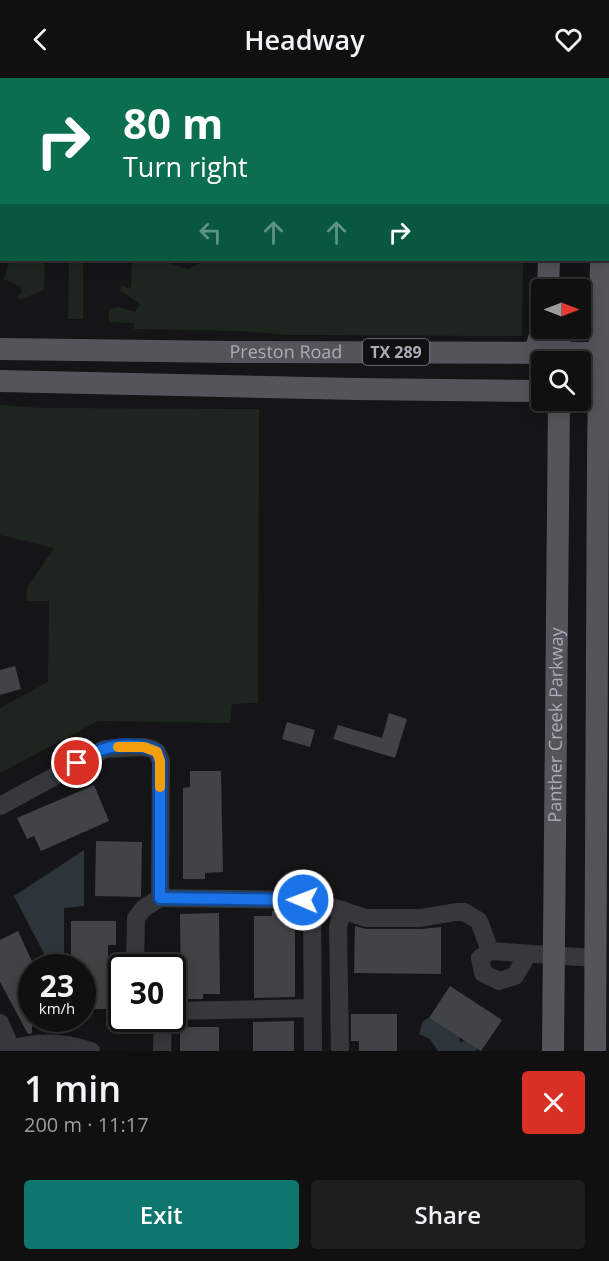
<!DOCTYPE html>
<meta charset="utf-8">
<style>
:root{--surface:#101011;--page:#1e1e1f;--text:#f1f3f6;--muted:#9c9d9f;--line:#303031;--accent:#0f766e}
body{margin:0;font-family:"Open Sans",sans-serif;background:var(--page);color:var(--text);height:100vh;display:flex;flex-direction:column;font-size:22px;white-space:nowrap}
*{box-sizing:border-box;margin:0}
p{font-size:20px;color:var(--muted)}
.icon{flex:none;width:33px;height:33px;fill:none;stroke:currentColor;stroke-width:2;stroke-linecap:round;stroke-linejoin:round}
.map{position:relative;height:973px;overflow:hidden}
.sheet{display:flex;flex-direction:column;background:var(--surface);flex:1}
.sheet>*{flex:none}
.hud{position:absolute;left:0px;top:0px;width:609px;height:183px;box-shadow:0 3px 15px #0003,0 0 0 2px var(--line);background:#0b6e4f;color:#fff;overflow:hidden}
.needle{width:39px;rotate:90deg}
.tools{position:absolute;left:531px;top:201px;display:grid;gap:12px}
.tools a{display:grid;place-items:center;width:60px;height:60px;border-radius:6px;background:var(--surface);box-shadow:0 3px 15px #0003,0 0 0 2px var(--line);font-size:30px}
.speed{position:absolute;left:18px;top:876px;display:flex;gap:12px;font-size:30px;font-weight:700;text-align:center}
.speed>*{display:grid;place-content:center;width:78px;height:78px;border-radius:50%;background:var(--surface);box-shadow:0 3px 15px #0003,0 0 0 2px var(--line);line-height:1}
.speed small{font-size:15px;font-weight:400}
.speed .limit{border:3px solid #111;border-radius:9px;background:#fff;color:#111}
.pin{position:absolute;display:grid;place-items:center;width:51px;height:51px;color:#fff;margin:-26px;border:3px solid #fff;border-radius:50%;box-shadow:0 2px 6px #0007}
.me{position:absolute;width:66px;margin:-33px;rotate:271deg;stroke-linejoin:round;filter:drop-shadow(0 0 4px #0008)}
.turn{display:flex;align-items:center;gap:21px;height:126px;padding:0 24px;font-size:27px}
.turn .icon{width:78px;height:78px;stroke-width:2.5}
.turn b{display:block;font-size:42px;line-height:51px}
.lanes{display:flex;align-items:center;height:57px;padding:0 24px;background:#0003;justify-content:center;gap:30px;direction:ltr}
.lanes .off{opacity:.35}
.round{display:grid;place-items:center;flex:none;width:63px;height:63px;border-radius:6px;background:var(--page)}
.summary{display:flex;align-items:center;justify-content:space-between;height:102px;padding:0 24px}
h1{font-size:36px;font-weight:600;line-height:45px}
.primary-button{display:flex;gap:12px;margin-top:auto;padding:12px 24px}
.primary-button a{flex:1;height:69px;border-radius:6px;background:var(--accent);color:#fff;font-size:24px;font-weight:600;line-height:69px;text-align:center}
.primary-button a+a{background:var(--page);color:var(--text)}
header{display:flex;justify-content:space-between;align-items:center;height:78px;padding:0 24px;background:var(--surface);font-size:27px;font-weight:600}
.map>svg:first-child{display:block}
.green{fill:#1e251e}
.water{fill:#2c353a}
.building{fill:#424347}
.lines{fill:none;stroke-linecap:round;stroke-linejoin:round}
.minor{stroke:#37383c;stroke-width:18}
.major{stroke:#53555b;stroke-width:22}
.route-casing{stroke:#114b97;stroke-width:15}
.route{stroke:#1a73e8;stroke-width:10}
.slow{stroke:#f59e0b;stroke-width:10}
.labels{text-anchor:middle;stroke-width:6;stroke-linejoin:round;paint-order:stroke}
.shield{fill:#101012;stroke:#7a7e86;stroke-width:1.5}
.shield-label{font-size:16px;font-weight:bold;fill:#a8adb7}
.street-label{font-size:18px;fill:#a8adb7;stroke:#101012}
</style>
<header><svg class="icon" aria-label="back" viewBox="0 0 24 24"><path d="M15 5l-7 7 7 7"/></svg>Headway<svg class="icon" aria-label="heart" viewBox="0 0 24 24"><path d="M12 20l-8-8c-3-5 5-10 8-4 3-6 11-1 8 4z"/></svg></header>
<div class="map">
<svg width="609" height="973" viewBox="0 0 609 973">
<rect width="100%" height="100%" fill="#151517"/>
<g class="green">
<path d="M248 0H530L248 1Z"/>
<path d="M10 182H45L44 211 21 222 17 219 22 215 20 208 4 201Z"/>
<path d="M69 182H83V241H68Z"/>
<path d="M132 182H159L188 191 204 183 187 186 163 182H523L522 258 288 257 243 253 134 251V245L109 244V231L118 229 135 234 140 226 120 212 122 207 127 210 131 209Z"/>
<path d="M0 327 41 330 259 331 258 625 232 626 230 645 98 643 0 695V630L48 604 49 523H26L27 510 54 470 0 457Z"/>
</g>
<g class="water">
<path d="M84 772V828L64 830V883L51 889 14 818Z"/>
<path d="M429 940 439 946 457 953 460 964 471 962 481 969 475 973H438L430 961 419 956 423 943Z"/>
</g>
<g class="building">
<path d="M15 588 21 611 0 617V592Z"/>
<path d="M389 635 407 641 395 680 333 661 338 647 382 660Z"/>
<path d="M287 644 315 652 310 669 282 661Z"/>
<path d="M190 693H221L223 794 205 795V801H183V710L190 709Z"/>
<path d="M94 707 109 743 41 773 34 758 27 761 17 740Z"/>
<path d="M96 763 142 764 141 819 95 818Z"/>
<path d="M272 833H295V919L254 920V838H272Z"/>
<path d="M219 835 220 916H203V921H181L180 836Z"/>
<path d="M71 843H116V867H108V904H115V931H82V890H71Z"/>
<path d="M355 848 366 851H421L441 849V896L354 895Z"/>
<path d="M18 853 35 890H32V955L28 956 0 904V862Z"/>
<path d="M450 908 502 942 481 973 429 940Z"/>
<path d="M351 936H397V973H359V963H351Z"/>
<path d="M294 943V973H253V944Z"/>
<rect x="180" y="949" width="39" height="24"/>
</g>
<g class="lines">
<g class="minor">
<path d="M0 728 105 671 144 669 152 671 157 674 161 683 160 820 144 830 136 840 135 890"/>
<path d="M160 820 303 822 323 826 366 840H421L456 834H464L479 843 490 873 595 880"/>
<path d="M312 823 313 973"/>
<path d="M490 873 480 880 483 895 499 903 515 898 528 876"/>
<path d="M172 933 312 930"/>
<path d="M0 945 11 970"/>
<path d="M2 973C35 964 58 962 91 973"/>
<path d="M162 973 163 940"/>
<path d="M340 973 338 849 342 832"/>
</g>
<g class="major">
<path d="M562 0V2"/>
<path d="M605 0V2"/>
<path d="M548 212 549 182"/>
<path id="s1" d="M0 271 234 274 609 275"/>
<path d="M535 274 542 250"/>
<path d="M559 284 560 250"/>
<path d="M0 303 356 311 542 313"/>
<path id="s2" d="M553 973 559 322"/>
<path d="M595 973 598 378 601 182"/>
</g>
</g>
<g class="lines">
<defs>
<path id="route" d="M77 685C86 680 94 674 104 671 117 667 145 665 157 674L160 683V820L303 822"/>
</defs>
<use href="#route" class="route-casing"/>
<use href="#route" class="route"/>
<path class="slow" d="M118 669H144L157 674 160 683V709"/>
</g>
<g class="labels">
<rect class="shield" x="363" y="261" width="66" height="26" rx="4.5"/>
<g class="shield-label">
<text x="396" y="280">TX 289</text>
</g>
<g class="street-label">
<text dy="6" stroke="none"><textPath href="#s1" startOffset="286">Preston Road</textPath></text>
<text dy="6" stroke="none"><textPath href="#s2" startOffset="326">Panther Creek Parkway</textPath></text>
</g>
</g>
</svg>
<div class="tools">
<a><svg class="needle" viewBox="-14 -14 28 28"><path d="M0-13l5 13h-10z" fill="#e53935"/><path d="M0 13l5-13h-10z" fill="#9c9d9f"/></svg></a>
<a><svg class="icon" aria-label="search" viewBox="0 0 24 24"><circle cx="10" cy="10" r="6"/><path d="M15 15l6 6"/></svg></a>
</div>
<div class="speed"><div>23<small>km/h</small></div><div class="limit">30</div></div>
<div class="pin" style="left:77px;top:685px;background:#d93025"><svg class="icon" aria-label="arrive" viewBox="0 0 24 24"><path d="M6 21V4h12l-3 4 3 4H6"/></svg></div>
<svg class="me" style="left:303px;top:822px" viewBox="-20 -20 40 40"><circle r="17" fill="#1a73e8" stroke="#fff" stroke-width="3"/><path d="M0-11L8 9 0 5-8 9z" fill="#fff"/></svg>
<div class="hud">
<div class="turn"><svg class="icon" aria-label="right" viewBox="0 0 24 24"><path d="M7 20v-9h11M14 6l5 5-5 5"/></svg><div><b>80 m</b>Turn right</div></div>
<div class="lanes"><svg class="icon off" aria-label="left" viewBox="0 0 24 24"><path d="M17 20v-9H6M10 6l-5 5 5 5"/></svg><svg class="icon off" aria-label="ahead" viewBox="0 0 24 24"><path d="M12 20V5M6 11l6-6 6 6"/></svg><svg class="icon off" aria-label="ahead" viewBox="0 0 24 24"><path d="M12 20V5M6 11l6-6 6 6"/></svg><svg class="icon" aria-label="right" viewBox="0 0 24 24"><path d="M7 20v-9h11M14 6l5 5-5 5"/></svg></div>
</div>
</div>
<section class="sheet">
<div class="summary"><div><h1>1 min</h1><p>200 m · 11:17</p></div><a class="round" style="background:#d93025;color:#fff"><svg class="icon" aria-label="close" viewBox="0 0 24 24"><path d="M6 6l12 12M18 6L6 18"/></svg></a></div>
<div class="primary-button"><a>Exit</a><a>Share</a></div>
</section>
